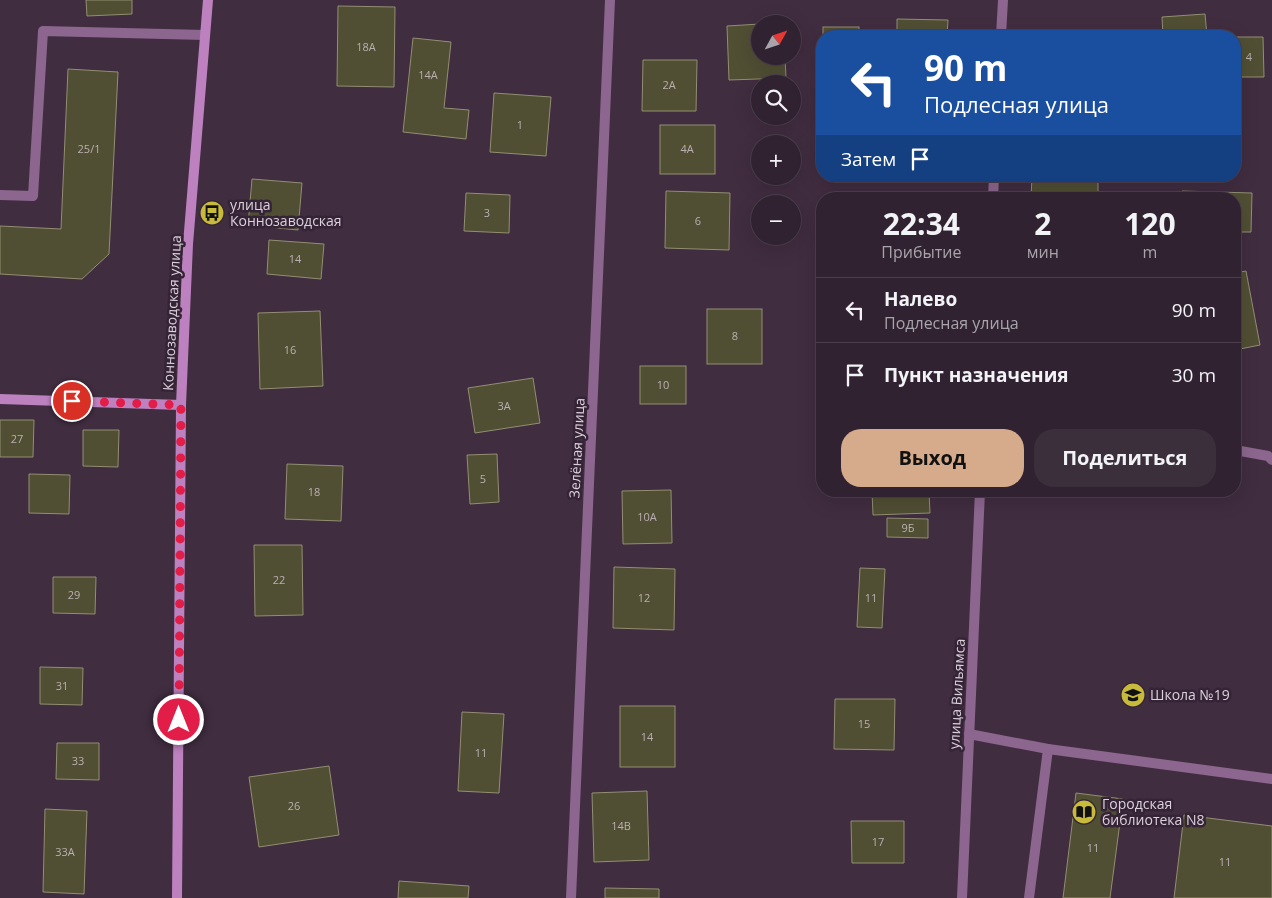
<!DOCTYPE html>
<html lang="ru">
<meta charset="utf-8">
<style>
:root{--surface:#302230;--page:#3c2f3c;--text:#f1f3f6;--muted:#a8a4ab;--line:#4b3f4c;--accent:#d6ab8b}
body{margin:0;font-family:"Open Sans",sans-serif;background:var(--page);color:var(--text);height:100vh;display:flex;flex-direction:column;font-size:19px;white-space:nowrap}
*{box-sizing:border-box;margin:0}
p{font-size:16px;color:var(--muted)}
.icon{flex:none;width:28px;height:28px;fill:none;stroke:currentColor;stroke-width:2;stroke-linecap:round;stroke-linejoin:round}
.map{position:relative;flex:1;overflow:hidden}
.panel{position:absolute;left:816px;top:192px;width:425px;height:305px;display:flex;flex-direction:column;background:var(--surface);border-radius:20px;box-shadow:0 5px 20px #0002,0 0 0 1px var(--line)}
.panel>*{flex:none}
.hud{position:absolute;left:816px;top:30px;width:425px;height:152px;border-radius:20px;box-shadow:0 5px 20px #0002,0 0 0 1px var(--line);background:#1a4fa0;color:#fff;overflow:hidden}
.needle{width:32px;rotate:50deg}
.controls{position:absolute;left:751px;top:15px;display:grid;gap:10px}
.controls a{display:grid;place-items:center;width:50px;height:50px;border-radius:50%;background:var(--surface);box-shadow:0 5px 20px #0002,0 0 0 1px var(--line);font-size:25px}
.pin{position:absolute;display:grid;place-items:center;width:42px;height:42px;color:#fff;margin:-21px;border:2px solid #fff;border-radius:50%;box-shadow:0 1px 5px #0007}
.me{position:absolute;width:55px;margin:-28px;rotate:0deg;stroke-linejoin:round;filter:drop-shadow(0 0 4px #0008)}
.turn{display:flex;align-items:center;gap:18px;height:105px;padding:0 25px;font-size:22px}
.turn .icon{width:65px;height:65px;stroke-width:2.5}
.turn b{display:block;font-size:35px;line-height:42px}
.then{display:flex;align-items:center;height:48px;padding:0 25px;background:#0003;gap:10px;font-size:19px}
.eta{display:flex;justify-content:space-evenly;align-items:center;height:85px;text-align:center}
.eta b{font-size:30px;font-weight:700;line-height:35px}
.button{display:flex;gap:10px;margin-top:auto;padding:10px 25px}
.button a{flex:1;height:58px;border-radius:20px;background:var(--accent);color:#111;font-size:20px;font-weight:700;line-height:58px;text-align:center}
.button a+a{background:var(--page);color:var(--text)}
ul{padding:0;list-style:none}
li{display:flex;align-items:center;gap:15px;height:65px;padding:0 25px;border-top:1px solid var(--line)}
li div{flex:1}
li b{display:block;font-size:19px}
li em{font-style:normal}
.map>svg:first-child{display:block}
.building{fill:#504e33;stroke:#928f72}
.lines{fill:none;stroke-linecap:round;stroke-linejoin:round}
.lane{stroke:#8c668e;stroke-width:10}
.street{stroke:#8c668e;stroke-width:10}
.secondary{stroke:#bd81c0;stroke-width:10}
.route{stroke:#e11d48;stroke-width:9;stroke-dasharray:0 16.2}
.labels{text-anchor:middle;stroke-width:5;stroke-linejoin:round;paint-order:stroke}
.number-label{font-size:11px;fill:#bab0b2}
.poi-label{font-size:14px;fill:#ddd1dd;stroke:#352336;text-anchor:start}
.street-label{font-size:14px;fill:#ddd1dd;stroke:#352336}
</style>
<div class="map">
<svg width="1272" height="898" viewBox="0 0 1272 898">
<rect width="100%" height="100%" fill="#402d40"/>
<g class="building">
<path d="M86 0H132V14L87 16Z"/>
<path d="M338 6 395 7 394 87 337 86Z"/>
<path d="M1205 14 1207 36H1163L1162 17Z"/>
<path d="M897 19 948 20 947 36H897Z"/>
<path d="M760 24V56H785L786 78 729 80 727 26Z"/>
<rect x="823" y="27" width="36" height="9"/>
<path d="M1235 37H1263L1264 77H1235Z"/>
<path d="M413 38 451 42 444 108 469 110 466 139 403 132Z"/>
<path d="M643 60H697L696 111H642Z"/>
<path d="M68 69 118 72 109 254 82 279 0 274V226L61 229Z"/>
<path d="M494 93 551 97 546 156 490 152Z"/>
<rect x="660" y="125" width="55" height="49"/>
<path d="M1032 176H1098V199H1031Z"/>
<path d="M252 179 302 183 298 230 248 225Z"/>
<path d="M666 191 730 193 729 250 665 248Z"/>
<path d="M1182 191 1252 193 1251 232H1235V199H1181Z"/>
<path d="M466 193 510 195 509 233 464 231Z"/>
<path d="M269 240 324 244 321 279 267 274Z"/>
<path d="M1246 271 1260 345 1235 350V273Z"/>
<rect x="707" y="309" width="55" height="55"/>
<path d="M320 311 323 386 260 389 258 313Z"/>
<rect x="640" y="366" width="46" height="38"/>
<path d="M533 378 540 423 475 433 468 388Z"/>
<path d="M0 420H34L33 457H0Z"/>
<path d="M83 430H119L118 467 83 466Z"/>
<path d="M497 454 499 502 470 504 467 455Z"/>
<path d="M287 464 343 466 341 521 285 519Z"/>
<path d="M29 474 70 475 69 514 29 513Z"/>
<path d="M671 490 672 543 623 544 622 491Z"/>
<path d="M872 491H929L930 513 873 515Z"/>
<path d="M887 518 928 519V538L887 537Z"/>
<path d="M254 545H302L303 615 255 616Z"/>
<path d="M614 567 675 569 674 630 613 628Z"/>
<path d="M860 568 885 569 882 628 857 627Z"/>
<path d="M53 577H96L95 614 53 613Z"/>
<path d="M40 667 83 668 82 705 40 704Z"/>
<path d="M835 699H895L894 750 834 749Z"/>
<rect x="620" y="706" width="55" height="61"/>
<path d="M462 712 504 714 499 793 458 791Z"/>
<path d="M57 743H99V780L56 779Z"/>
<path d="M329 766 339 835 259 847 249 777Z"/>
<path d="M647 791 649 860 594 862 592 793Z"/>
<path d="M1076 793 1123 799 1110 898H1063Z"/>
<path d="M45 809 87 811 84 894 43 892Z"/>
<path d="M1184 815 1272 826V898H1174Z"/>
<path d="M851 821H904V863H852Z"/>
<path d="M399 881 469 886 468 898H398Z"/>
<path d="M605 888 659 889V898H605Z"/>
</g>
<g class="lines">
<g class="lane">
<path d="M0 195 33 196 43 31 205 35"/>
<path d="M969 734 1048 749 1029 898"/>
<path d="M1048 749 1272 779"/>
</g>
<g class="street">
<path d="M1001 36 1003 0"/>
<path d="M993 199 994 176"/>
<path d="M1235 450 1268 456 1272 460"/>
<path d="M571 898 610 0"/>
<path d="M962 898 980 491"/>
</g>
<g class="secondary">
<path d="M0 399 181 405"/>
<path d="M177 898 181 405 188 244 208 0"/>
</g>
</g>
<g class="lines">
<path class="route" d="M72 401 181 405 179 720"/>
</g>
<defs>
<symbol id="bus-disc" viewBox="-11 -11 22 22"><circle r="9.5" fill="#c8bb3b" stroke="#352336"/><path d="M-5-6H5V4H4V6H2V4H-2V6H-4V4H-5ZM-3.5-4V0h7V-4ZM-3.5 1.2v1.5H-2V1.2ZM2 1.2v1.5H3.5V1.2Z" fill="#111"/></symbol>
<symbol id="school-disc" viewBox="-11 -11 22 22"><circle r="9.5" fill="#c8bb3b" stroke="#352336"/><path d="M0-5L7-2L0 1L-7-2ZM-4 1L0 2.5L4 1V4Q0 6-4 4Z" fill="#111"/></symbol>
<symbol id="library-disc" viewBox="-11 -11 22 22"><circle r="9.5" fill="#c8bb3b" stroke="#352336"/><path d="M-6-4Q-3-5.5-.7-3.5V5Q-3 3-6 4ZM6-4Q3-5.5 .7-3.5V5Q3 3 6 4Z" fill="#111"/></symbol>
</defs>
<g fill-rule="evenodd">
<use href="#bus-disc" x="198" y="199" width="28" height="28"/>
<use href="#school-disc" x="1119" y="681" width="28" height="28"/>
<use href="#library-disc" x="1070" y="798" width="28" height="28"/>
</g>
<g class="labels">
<g class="number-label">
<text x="366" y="51">18А</text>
<text x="1249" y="61">4</text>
<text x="428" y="79">14А</text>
<text x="669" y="89">2А</text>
<text x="520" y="129">1</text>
<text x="89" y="153">25/1</text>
<text x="687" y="153">4А</text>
<text x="487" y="217">3</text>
<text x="698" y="225">6</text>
<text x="295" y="263">14</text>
<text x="735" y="340">8</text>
<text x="290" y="354">16</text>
<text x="663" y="389">10</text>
<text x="504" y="410">3А</text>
<text x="17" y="443">27</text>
<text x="483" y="483">5</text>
<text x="314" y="496">18</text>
<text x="647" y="521">10А</text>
<text x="908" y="532">9Б</text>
<text x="279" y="584">22</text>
<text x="74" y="599">29</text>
<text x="644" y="602">12</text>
<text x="871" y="602">11</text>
<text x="62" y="690">31</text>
<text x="864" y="728">15</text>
<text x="647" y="741">14</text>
<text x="481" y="757">11</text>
<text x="78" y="765">33</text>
<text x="294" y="810">26</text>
<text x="621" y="830">14В</text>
<text x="878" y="846">17</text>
<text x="1093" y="852">11</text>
<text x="65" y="856">33А</text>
<text x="1225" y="866">11</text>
</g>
<g class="poi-label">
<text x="230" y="210">улица<tspan x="230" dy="16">Коннозаводская</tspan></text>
<text x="1150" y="700">Школа №19</text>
<text x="1102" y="809">Городская<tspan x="1102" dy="16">библиотека N8</tspan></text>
</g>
<g class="street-label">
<text transform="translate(172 313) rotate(-87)" y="5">Коннозаводская улица</text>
<text transform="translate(577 448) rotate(-87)" y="5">Зелёная улица</text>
<text transform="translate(957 694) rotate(-87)" y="5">улица Вильямса</text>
</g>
</g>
</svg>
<div class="controls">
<a><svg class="needle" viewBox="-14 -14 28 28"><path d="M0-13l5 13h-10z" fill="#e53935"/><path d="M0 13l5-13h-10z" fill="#a8a4ab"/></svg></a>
<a><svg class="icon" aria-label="search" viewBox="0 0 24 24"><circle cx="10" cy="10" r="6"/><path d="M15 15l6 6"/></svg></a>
<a>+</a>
<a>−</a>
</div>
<div class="pin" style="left:72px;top:401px;background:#d93025"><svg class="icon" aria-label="arrive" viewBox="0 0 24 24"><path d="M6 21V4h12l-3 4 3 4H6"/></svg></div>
<svg class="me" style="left:179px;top:720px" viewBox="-20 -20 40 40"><circle r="17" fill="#e11d48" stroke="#fff" stroke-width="3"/><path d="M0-11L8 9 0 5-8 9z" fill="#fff"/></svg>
<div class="hud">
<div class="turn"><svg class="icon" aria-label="left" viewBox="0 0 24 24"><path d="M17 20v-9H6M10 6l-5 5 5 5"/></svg><div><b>90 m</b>Подлесная улица</div></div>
<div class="then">Затем<svg class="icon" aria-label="arrive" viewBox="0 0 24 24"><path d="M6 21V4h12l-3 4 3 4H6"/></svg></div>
</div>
<section class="panel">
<div class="eta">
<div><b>22:34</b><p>Прибытие</p></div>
<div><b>2</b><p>мин</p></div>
<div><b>120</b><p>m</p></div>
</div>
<ul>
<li><svg class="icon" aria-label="left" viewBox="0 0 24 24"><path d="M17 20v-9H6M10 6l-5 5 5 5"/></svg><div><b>Налево</b><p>Подлесная улица</p></div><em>90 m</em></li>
<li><svg class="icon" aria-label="arrive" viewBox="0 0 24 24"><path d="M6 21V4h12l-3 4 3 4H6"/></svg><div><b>Пункт назначения</b></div><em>30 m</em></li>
</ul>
<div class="button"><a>Выход</a><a>Поделиться</a></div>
</section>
</div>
